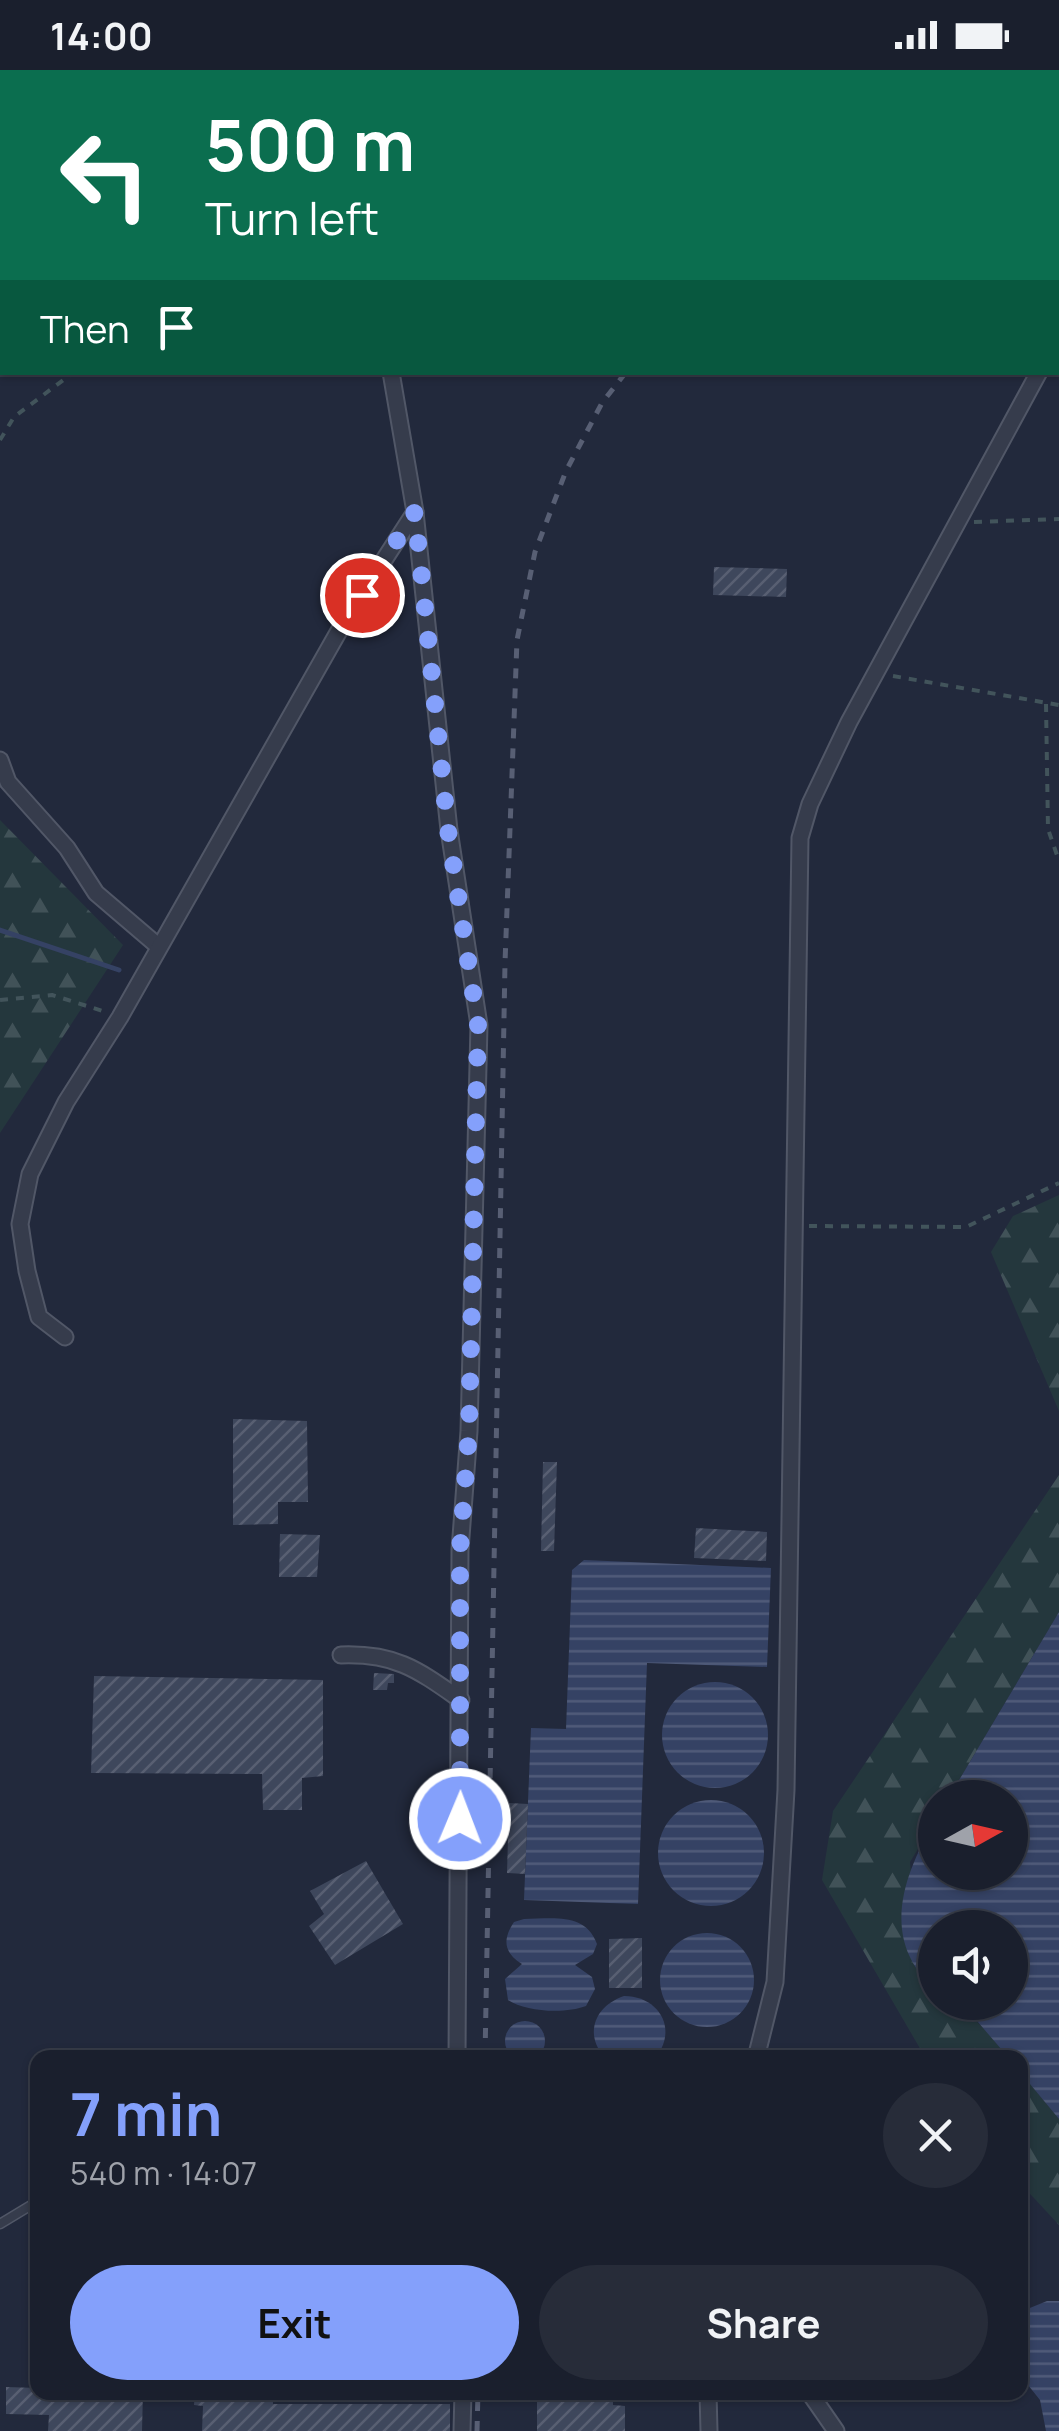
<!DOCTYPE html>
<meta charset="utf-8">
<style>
:root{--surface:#1a1f2d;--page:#272c39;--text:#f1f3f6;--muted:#9fa2aa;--line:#383d49;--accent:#84a0fb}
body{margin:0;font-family:Manrope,sans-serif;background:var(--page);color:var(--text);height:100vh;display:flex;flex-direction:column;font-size:38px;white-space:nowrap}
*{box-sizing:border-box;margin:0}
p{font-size:32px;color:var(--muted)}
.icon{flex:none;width:55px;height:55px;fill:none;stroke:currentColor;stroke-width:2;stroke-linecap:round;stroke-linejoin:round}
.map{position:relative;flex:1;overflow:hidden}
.side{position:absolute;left:30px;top:1980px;width:998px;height:350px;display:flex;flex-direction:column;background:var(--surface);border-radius:20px;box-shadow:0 2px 8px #0004,0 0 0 2px var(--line)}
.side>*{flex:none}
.hud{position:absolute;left:0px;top:0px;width:1060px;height:305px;box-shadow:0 2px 8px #0004,0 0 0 2px var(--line);background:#0b6e4f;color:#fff;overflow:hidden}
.needle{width:65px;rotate:82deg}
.controls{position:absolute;left:918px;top:1710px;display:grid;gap:20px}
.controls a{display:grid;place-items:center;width:110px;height:110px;border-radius:50%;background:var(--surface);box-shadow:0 2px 8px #0004,0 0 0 2px var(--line);font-size:50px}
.pin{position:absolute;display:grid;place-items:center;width:85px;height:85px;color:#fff;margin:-42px;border:5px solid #fff;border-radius:50%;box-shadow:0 2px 10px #0007}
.me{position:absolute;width:110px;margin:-55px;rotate:1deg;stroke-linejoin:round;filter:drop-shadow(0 0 8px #0008)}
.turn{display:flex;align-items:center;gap:35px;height:210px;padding:0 40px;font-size:45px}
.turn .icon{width:130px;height:130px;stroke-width:2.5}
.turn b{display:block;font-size:70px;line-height:85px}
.then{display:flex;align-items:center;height:95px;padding:0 40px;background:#0003;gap:20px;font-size:38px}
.round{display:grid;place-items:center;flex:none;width:105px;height:105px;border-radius:52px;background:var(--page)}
.headline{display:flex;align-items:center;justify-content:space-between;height:170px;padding:0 40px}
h1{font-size:60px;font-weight:700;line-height:75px;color:var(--accent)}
.action{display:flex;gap:20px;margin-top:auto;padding:20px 40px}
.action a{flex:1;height:115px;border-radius:60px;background:var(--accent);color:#111;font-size:40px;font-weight:700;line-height:115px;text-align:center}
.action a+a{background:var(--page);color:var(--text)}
.status{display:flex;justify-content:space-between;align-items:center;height:70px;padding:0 50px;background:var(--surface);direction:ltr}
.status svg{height:28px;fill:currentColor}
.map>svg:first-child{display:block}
.grass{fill:url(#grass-tufts)}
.forest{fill:url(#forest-firs)}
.water{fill:url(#water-rules)}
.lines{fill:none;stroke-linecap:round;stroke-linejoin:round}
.stream{stroke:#354264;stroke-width:5}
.building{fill:url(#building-hatch)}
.service-casing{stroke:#515767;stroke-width:11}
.minor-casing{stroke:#515767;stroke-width:19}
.path{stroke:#42545b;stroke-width:4;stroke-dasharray:8 8;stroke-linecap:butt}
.service{stroke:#363c4c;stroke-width:8}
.minor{stroke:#363c4c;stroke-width:15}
.rail{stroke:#585f74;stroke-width:5;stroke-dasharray:10 10;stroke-linecap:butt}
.route{stroke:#84a0fb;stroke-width:18;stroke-dasharray:0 32.4}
</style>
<div class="status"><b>14:00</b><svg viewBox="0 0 49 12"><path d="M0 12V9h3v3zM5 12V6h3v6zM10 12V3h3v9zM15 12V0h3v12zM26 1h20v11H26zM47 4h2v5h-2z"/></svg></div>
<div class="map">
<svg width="1059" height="2361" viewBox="0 0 1059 2361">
<defs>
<pattern id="grass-tufts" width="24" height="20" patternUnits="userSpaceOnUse" patternTransform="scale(2.5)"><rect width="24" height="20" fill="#24373d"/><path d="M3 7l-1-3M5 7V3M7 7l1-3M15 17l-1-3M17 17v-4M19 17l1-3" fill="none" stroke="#415258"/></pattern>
<pattern id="forest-firs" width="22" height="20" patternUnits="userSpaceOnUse" patternTransform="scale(2.5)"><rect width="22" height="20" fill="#24373d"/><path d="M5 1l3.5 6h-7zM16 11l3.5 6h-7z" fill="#415258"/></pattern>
<pattern id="water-rules" width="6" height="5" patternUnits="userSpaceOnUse" patternTransform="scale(2.5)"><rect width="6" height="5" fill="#354264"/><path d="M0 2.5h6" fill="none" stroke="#505b79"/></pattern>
<pattern id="building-hatch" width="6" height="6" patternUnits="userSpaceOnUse" patternTransform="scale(2.5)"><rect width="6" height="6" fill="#3e475c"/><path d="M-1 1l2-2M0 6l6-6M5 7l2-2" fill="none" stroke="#585f72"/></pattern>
</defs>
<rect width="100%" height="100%" fill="#22293c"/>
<path class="grass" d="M0 0H474L478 2H2L0 75Z"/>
<g class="forest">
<path d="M616 0H1059V128L1058 2Z"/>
<path d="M0 750 123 875 0 1063Z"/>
<path d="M1059 1125V1341L991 1182 1013 1146Z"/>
<path d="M1059 1405V1542L949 1727 935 1728V1751L910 1792 921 1906 935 1919V1932C968 1933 988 1964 1008 1987H925L822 1810 833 1741Z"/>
<path d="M1020 2002 1059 2049V2155L1020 2113Z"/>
</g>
<g class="water">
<path d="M584 1490 771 1498 767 1597 647 1593 638 1834 524 1830 531 1658 566 1659 572 1500Z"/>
<path d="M1059 1542V2049L1020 2002V1988L1008 1987 977 1951 951 1933 1010 1932V1858H935V1919C879 1870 903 1805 935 1751V1802H1010V1728L949 1727Z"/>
<circle cx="715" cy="1665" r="53"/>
<circle cx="711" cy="1783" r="53"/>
<path d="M524 1849C553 1849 585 1842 597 1874L593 1884 575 1895 592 1907 595 1919 586 1936C565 1944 526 1942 508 1930L505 1909 522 1894C504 1883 502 1870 514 1852Z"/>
<circle cx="707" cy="1910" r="47"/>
<path d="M624 1926C659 1926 678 1959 656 1987H604C584 1963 595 1936 624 1926Z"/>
<circle cx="525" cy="1971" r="20"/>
<path d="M1047 2231H1059V2361H1046L1040 2330 1020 2305V2242Z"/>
</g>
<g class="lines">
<path class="stream" d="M0 860 119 900"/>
</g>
<g class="building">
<path d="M714 497 787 499 786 527 713 525Z"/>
<path d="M233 1349 307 1351 308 1432H278V1454L233 1455Z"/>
<path d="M543 1392H557L554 1481H541Z"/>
<path d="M696 1458 767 1462 766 1491 694 1488Z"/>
<path d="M280 1464 320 1465 317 1507H279Z"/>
<path d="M374 1603 394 1604V1613H388L387 1620H373Z"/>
<path d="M94 1606 323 1610V1706L302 1708V1740H263L262 1704 91 1703Z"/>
<path d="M509 1733 528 1734 525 1804 507 1803Z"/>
<path d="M366 1791 403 1854 335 1895 309 1856 324 1844 310 1821Z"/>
<path d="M642 1868V1918H609V1869Z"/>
<path d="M6 2317 38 2318V2322H143L142 2361H48L49 2345 6 2344Z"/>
<path d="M195 2322H273V2334H450V2361H202L203 2336 194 2335Z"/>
<path d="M537 2322H613V2335L625 2336V2361H537Z"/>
</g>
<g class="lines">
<defs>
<g id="service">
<path d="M1058 149H1059"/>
<path d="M0 2154 38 2131"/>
</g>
<g id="minor">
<path d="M0 113 2 111"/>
<path d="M1058 270 1059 267"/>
<path d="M391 302 415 442 449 760 479 955 469 1361 460 1480 457 1988"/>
<path d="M0 690 8 712 67 778 96 823 158 876"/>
<path d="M65 1267 39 1247 27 1201 20 1154 30 1104 66 1032 120 947 344 552 415 442"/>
<path d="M341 1585C396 1583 418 1600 461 1630"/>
<path d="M756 1988 775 1912 786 1720 800 768 810 734 849 652 1039 302"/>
<path d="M708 2322 709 2361"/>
<path d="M809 2322 836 2361"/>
<path d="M462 2361 463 2322"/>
</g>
</defs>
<use href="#service" class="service-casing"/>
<use href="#minor" class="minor-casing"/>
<g class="path">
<path d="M0 370 14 347 74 302"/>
<path d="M974 452 1059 449"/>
<path d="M893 606 1059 635"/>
<path d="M1046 634 1048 759 1059 791"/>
<path d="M0 930 52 925 106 942"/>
<path d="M809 1156 966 1157 1059 1113"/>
</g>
<use href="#service" class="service"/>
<use href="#minor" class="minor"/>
<g class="rail">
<path d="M485 1988 505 893 517 570 535 482 566 401 602 333 626 302"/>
<path d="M477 2361 478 2322"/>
</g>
</g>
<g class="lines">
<path class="route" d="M362 525 415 442 448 760 478 955 469 1361 460 1480V1749"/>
</g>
</svg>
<div class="controls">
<a><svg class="needle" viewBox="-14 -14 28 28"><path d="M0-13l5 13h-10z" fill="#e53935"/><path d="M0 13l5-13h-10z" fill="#9fa2aa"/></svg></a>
<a><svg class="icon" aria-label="sound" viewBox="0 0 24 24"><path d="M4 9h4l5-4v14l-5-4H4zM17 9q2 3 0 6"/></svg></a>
</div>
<div class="pin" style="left:362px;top:525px;background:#d93025"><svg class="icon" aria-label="arrive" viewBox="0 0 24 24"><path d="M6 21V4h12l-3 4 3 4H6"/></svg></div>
<svg class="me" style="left:460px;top:1749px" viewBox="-20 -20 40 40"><circle r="17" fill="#84a0fb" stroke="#fff" stroke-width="3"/><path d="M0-11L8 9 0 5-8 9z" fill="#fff"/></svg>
<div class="hud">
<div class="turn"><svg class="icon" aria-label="left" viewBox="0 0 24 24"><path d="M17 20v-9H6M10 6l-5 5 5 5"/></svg><div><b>500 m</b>Turn left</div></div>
<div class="then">Then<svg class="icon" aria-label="arrive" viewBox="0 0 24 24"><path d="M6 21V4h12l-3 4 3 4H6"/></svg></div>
</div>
<section class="side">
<div class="headline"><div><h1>7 min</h1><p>540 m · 14:07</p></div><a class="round"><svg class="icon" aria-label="close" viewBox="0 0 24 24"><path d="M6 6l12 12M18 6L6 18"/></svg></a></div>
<div class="action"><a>Exit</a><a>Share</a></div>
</section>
</div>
